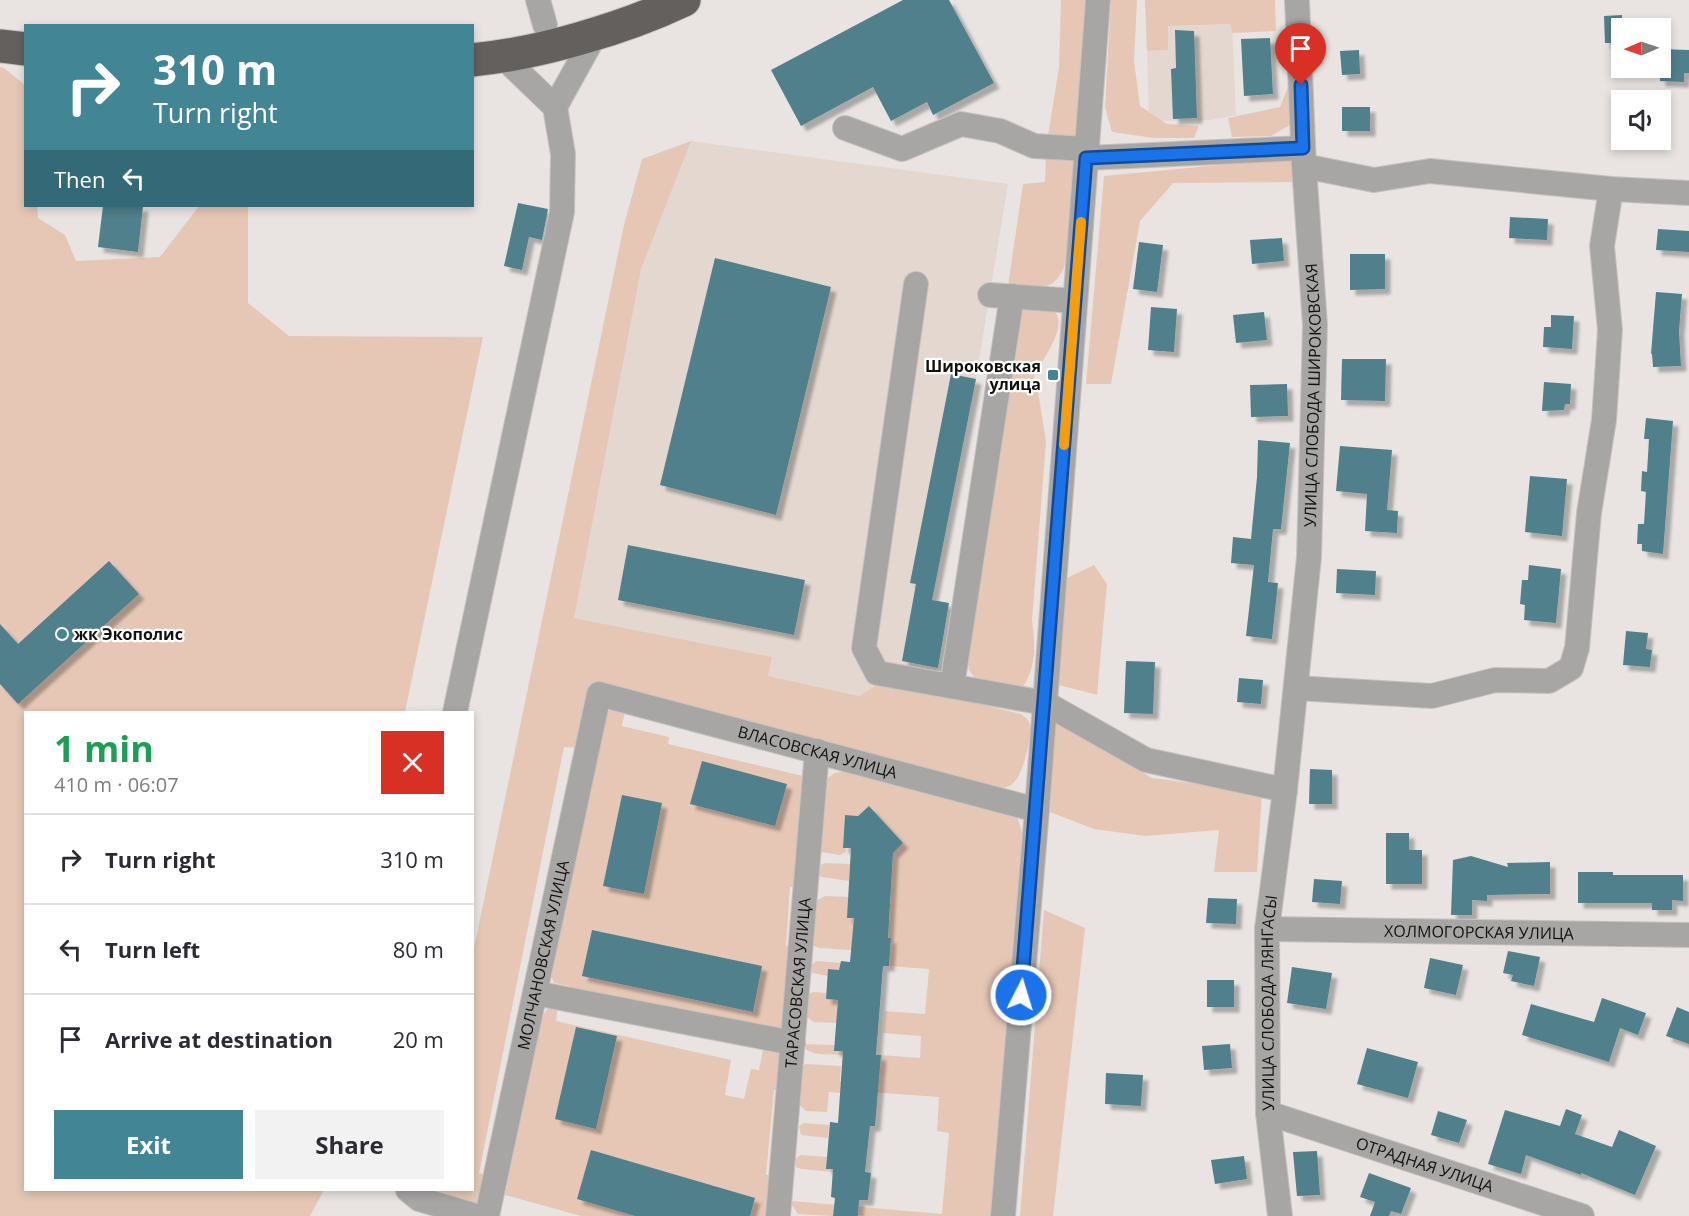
<!DOCTYPE html>
<meta charset="utf-8">
<style>
:root{--surface:#fff;--page:#f2f2f3;--text:#2b2b33;--muted:#7c7c81;--line:#e1e1e2;--accent:#428595}
body{margin:0;font-family:"Open Sans",sans-serif;background:var(--page);color:var(--text);height:100vh;display:flex;flex-direction:column;font-size:22px;white-space:nowrap}
*{box-sizing:border-box;margin:0}
p{font-size:20px;color:var(--muted)}
.icon{flex:none;width:33px;height:33px;fill:none;stroke:currentColor;stroke-width:2;stroke-linecap:round;stroke-linejoin:round}
.map{position:relative;flex:1;overflow:hidden}
.details{position:absolute;left:24px;top:711px;width:450px;height:480px;display:flex;flex-direction:column;background:var(--surface);border-radius:0px;box-shadow:0 3px 9px #0003}
.details>*{flex:none}
.guide{position:absolute;left:24px;top:24px;width:450px;height:183px;border-radius:0px;box-shadow:0 3px 9px #0003;background:#428595;color:#fff;overflow:hidden}
.needle{width:39px;rotate:268deg}
.fabs{position:absolute;left:1611px;top:18px;display:grid;gap:12px}
.fabs a{display:grid;place-items:center;width:60px;height:60px;border-radius:0px;background:var(--surface);box-shadow:0 3px 9px #0003;font-size:30px}
.pin{position:absolute;display:grid;place-items:center;width:51px;height:51px;color:#fff;margin:-62px -26px;border-radius:50% 50% 50% 0;rotate:-45deg;box-shadow:0 0 6px #0007}
.pin .icon{rotate:45deg}
.me{position:absolute;width:66px;margin:-33px;rotate:5deg;stroke-linejoin:round;filter:drop-shadow(0 0 4px #0008)}
.turn{display:flex;align-items:center;gap:21px;height:126px;padding:0 30px;font-size:27px}
.turn .icon{width:78px;height:78px;stroke-width:2.5}
.turn b{display:block;font-size:42px;line-height:51px}
.then{display:flex;align-items:center;height:57px;padding:0 30px;background:#0003;gap:12px;font-size:22px}
.round{display:grid;place-items:center;flex:none;width:63px;height:63px;border-radius:0px;background:var(--page)}
.summary{display:flex;align-items:center;justify-content:space-between;height:102px;padding:0 30px}
h1{font-size:36px;font-weight:700;line-height:45px;color:#1e9e55}
.action{display:flex;gap:12px;margin-top:auto;padding:12px 30px}
.action a{flex:1;height:69px;border-radius:0px;background:var(--accent);color:#fff;font-size:24px;font-weight:700;line-height:69px;text-align:center}
.action a+a{background:var(--page);color:var(--text)}
ul{padding:0;list-style:none}
li{display:flex;align-items:center;gap:18px;height:90px;padding:0 30px;border-top:2px solid var(--line)}
li div{flex:1}
li b{display:block;font-size:22px}
li em{font-style:normal}
.map>svg:first-child{display:block}
.built{fill:#e3d7d0}
.green{fill:#e6c7b5}
.building{fill:#50808b;filter:url(#shadow)}
.lines{fill:none;stroke-linecap:round;stroke-linejoin:round}
.minor-casing{stroke:#c7c2c0;stroke-width:26}
.highway-casing{stroke:#c7c2c0;stroke-width:35}
.minor{stroke:#a8a6a5;stroke-width:24}
.highway{stroke:#64605d;stroke-width:33}
.route-casing{stroke:#114b97;stroke-width:15}
.route{stroke:#1a73e8;stroke-width:10}
.slow{stroke:#f59e0b;stroke-width:10}
.poi-dot{fill:#428595;stroke:#fff;stroke-width:2}
.labels{text-anchor:middle;stroke-width:4.5;stroke-linejoin:round;paint-order:stroke}
.poi-label{font-size:16px;font-weight:bold;fill:#131110;stroke:#fff;text-anchor:end}
.street-label{font-size:16px;fill:#131110;stroke:#fff}
</style>
<div class="map">
<svg width="1689" height="1216" viewBox="0 0 1689 1216">
<defs>
<filter id="shadow"><feDropShadow dx="5.5" dy="5.5" stdDeviation="1.5" flood-color="#0004"/></filter>
</defs>
<rect width="100%" height="100%" fill="#e9e4e1"/>
<g class="built">
<path d="M1232 24 1236 115 1211 120 1149 121 1147 51 1168 50V26Z"/>
<path d="M691 141 1008 184 976 379 933 600 949 603 933 693 883 681 859 696 768 676 772 657 574 618 624 225 656 230Z"/>
</g>
<g class="green">
<path d="M1061 0H1085L1078 144 1047 141 1059 68Z"/>
<path d="M1111 0H1137L1134 61 1140 106 1167 124 1199 126 1194 138H1154L1112 132 1105 107Z"/>
<path d="M1145 0H1275L1276 31 1232 33 1231 24 1168 26V50L1147 51Z"/>
<path d="M0 67 4 68 25 85 26 206H37L38 218 65 235 76 261 160 257 199 206H248V303L289 336 483 337 405 712H26V1190H324L310 1216H0Z"/>
<path d="M1293 74 1295 122 1271 136 1232 137 1228 118 1280 107Z"/>
<path d="M691 141 641 269 574 618 772 657 768 676 859 696 883 681 1021 714C1025 717 1029 720 1030 725 1032 737 1023 773 1015 781 1010 787 1005 788 998 788L592 687 579 748 564 747 479 1173 492 1176 484 1211 418 1190H472L473 953 624 225 642 159Z"/>
<path d="M1046 153 1078 154 1067 258C1057 294 1040 288 1008 286L1023 184 1045 182Z"/>
<path d="M1292 158 1295 182 1173 183 1140 221 1111 384H1086L1104 176Z"/>
<path d="M1021 308C1030 308 1043 306 1050 309 1071 318 1048 352 1041 364H1035L1033 390 1038 391 1046 442 1032 620C1035 643 1037 668 1022 688L977 681 969 670 968 663Z"/>
<path d="M1094 565 1107 584 1097 695 1059 685 1067 578Z"/>
<path d="M611 710 625 711 622 726 669 737 668 744 807 777 800 887H790L786 946 796 948 783 1032 569 989 570 986 554 983 550 973 604 714Z"/>
<path d="M1055 721 1152 778 1262 792 1257 872H1214L1219 830 1145 836 1094 829 1050 812Z"/>
<path d="M846 771 1017 816 1022 833 992 1216H866L833 1212V1216L798 1214 792 1205V1201L942 1214 949 1133 937 1131 939 1097 855 1091 854 1094 829 1092 827 1112 806 1111 799 1104 803 1066 806 1064 841 1066 840 1081 878 1084 881 1055 920 1058 921 1036 883 1033 885 1011 925 1014 929 969 889 966 891 938 853 935 851 950 819 948 812 945 816 901 825 896 849 897 848 918 889 920 893 853 903 843 869 806 858 816 845 815 843 848H846V852L840 855 821 852 826 779 835 773Z"/>
<path d="M825 863 850 864 849 881 821 877 817 870 820 865Z"/>
<path d="M1044 910 1085 928 1053 1216H1020Z"/>
<path d="M817 961 841 963 840 970 828 969V976L812 973 811 965Z"/>
<path d="M813 992 826 993V999L838 1000 837 1023 814 1022 807 1017 809 994Z"/>
<path d="M558 1006 556 1021 731 1060 725 1095 744 1099 751 1069 759 1070 763 1050H773L781 1054 784 1090H774L766 1175 776 1176 773 1216H581L505 1195 540 1019 549 1007Z"/>
<path d="M802 1044 835 1045 834 1050 843 1051V1055C830 1054 807 1057 802 1044Z"/>
<path d="M804 1123 829 1125 828 1138 801 1135 799 1126Z"/>
<path d="M801 1155 827 1157 826 1169H833V1172L801 1169 796 1167 795 1159Z"/>
</g>
<g class="building">
<path d="M903 0H949L994 83 933 115 927 102 891 121 873 87 801 126 771 70Z"/>
<path d="M1622 15V43H1605L1604 16Z"/>
<path d="M1175 30 1194 31 1197 118 1173 119 1171 69 1176 68Z"/>
<path d="M1270 38 1273 94 1244 96 1241 39Z"/>
<path d="M1660 49 1689 50V73H1684V82L1660 81Z"/>
<path d="M1359 50 1360 74 1342 75 1340 51Z"/>
<rect x="1342" y="107" width="28" height="24"/>
<path d="M518 203 548 209 542 240 529 237 522 270 504 266Z"/>
<path d="M103 206H143L138 252 98 247Z"/>
<path d="M1510 217 1548 219 1547 240 1509 238Z"/>
<path d="M1658 229 1689 231V252L1656 250Z"/>
<path d="M1282 238 1284 261 1252 264 1250 240Z"/>
<path d="M1139 242 1163 245 1157 292 1133 289Z"/>
<path d="M1350 254H1385V289L1350 290Z"/>
<path d="M715 258 831 287 776 515 660 485Z"/>
<path d="M1656 292 1682 294 1679 331 1681 366 1653 367 1652 354H1651Z"/>
<path d="M1151 307 1177 309 1174 352 1148 350Z"/>
<path d="M1264 312 1267 340 1236 343 1233 315Z"/>
<path d="M1551 315 1574 316 1572 349 1543 347 1544 327H1551Z"/>
<path d="M1342 359H1386L1385 401 1341 400Z"/>
<path d="M951 374 976 379 932 600 949 603 938 668 902 661 916 584 910 583Z"/>
<path d="M1544 382 1571 384 1570 404H1565L1564 410 1542 411Z"/>
<path d="M1287 384 1288 416 1251 417 1250 385Z"/>
<path d="M1646 418 1673 421 1663 554 1642 551V544H1637L1638 524H1644L1646 492 1641 491 1642 471 1647 472 1649 439H1644Z"/>
<path d="M1258 440 1290 443 1281 529H1273L1268 582 1278 583 1272 639 1246 636 1254 565 1231 563 1233 537 1251 539 1257 477Z"/>
<path d="M1340 446 1392 450 1387 510 1398 511 1397 533 1365 531 1367 494 1336 491Z"/>
<path d="M1530 476 1567 479 1562 536 1525 532Z"/>
<path d="M628 545 805 580 794 635 618 600Z"/>
<path d="M109 561 139 594 18 704 0 684V624L18 644Z"/>
<path d="M1529 565 1561 569 1556 623 1524 620 1525 605 1520 604 1522 580H1528Z"/>
<path d="M1337 569 1376 571 1375 595 1336 593Z"/>
<path d="M1626 631 1648 633 1646 649 1652 650 1650 667 1623 665Z"/>
<path d="M1126 661 1155 662 1153 714 1124 713Z"/>
<path d="M1239 678 1263 680 1261 704 1237 702Z"/>
<path d="M702 761 787 784 775 826 690 804Z"/>
<path d="M1310 769 1332 770V804H1309Z"/>
<path d="M622 795 662 803 644 894 603 886Z"/>
<path d="M869 806 903 843 893 853 888 938H891L889 966H883L876 1055H881L875 1126H870L865 1172 871 1173 868 1200H859L858 1216H833L835 1198 831 1197 833 1169H826L830 1122 838 1123 843 1051H834L838 1000 826 999 828 969 839 970 841 961 850 962 854 918H847L851 848H843L845 815 858 816Z"/>
<path d="M1386 833H1409V850H1422V884H1386Z"/>
<path d="M1471 856 1508 867 1507 863 1550 862V894L1487 895V901L1472 900V915H1451L1453 860Z"/>
<path d="M1578 872H1613V875H1683V901L1672 900V910H1652V903H1578Z"/>
<path d="M1314 879 1342 881 1340 904 1312 902Z"/>
<path d="M1208 898 1237 899 1236 924 1206 923Z"/>
<path d="M592 930 762 966 753 1012 582 976Z"/>
<path d="M1508 951 1540 957 1534 986 1511 981 1513 975 1503 973Z"/>
<path d="M1430 958 1463 965 1456 995 1424 988Z"/>
<path d="M1292 967 1332 973 1326 1009 1287 1003Z"/>
<rect x="1207" y="980" width="27" height="27"/>
<path d="M1602 998 1646 1013 1638 1035 1620 1028 1609 1062 1522 1035 1531 1004 1594 1022Z"/>
<path d="M1677 1007 1689 1012V1044L1666 1036Z"/>
<path d="M576 1027 617 1036 596 1129 555 1119Z"/>
<path d="M1230 1044 1232 1068 1204 1070 1202 1046Z"/>
<path d="M1367 1048 1418 1062 1408 1098 1357 1084Z"/>
<path d="M1106 1073 1143 1075 1141 1106 1105 1104Z"/>
<path d="M1566 1109 1582 1115 1575 1134 1612 1147 1619 1130 1656 1146 1635 1195 1581 1173V1175L1526 1155 1521 1174 1488 1164 1505 1110 1560 1126Z"/>
<path d="M1438 1111 1467 1120 1459 1143 1431 1135Z"/>
<path d="M591 1150 755 1198 750 1216H635L577 1199Z"/>
<path d="M1317 1151 1320 1195 1297 1196 1293 1152Z"/>
<path d="M1244 1156 1247 1179 1215 1184 1211 1160Z"/>
<path d="M1369 1173 1411 1188 1401 1214 1391 1211 1389 1216H1370L1375 1202 1360 1197Z"/>
</g>
<g class="lines">
<defs>
<g id="minor">
<path d="M538 0 545 25"/>
<path d="M555 107 596 33"/>
<path d="M845 128 902 149 961 124 1000 131 1034 146 1087 149"/>
<path d="M1086 158 1303 148"/>
<path d="M1304 166 1374 180 1430 171 1611 189 1689 193"/>
<path d="M916 284 864 648 877 673 1045 703 1146 760 1285 790"/>
<path d="M990 295 1075 301"/>
<path d="M952 686 1012 296"/>
<path d="M1296 688 1432 696 1495 680 1549 681 1571 668 1577 648 1589 513 1604 420 1610 330 1602 246 1611 189"/>
<path d="M455 712 562 212 563 154 555 107 502 56"/>
<path id="s1" d="M1267 929 1689 935"/>
<path d="M535 993 793 1043"/>
<path id="s2" d="M1268 1113 1582 1216"/>
<path d="M408 1190 419 1199 476 1216"/>
<path id="s3" d="M487 1216 599 694 1037 810"/>
<path id="s4" d="M778 1216 817 751"/>
<path d="M1003 1216 1037 810 1098 0"/>
<path id="s5" d="M1280 1216 1268 1113 1267 929 1285 790 1309 557 1315 325 1304 166 1297 0"/>
</g>
<g id="highway">
<path d="M0 46 26 49"/>
<path d="M472 60C538 54 625 28 684 0"/>
</g>
</defs>
<use href="#minor" class="minor-casing"/>
<use href="#highway" class="highway-casing"/>
<use href="#minor" class="minor"/>
<use href="#highway" class="highway"/>
</g>
<g class="lines">
<defs>
<path id="route" d="M1021 995 1086 158 1303 148 1301 85"/>
</defs>
<use href="#route" class="route-casing"/>
<use href="#route" class="route"/>
<path class="slow" d="M1064 445 1081 222"/>
</g>
<g class="poi-dot">
<rect x="1047" y="369" width="12" height="12" rx="3"/>
<circle cx="62" cy="634" r="6"/>
</g>
<g class="labels">
<g class="poi-label">
<text x="1041" y="372">Широковская<tspan x="1041" dy="18">улица</tspan></text>
<text x="74" y="640" text-anchor="start">жк Экополис</text>
</g>
<g class="street-label">
<text dy="6" stroke="none"><textPath href="#s5" startOffset="824">УЛИЦА СЛОБОДА ШИРОКОВСКАЯ</textPath></text>
<text dy="6" stroke="none"><textPath href="#s3" startOffset="760">ВЛАСОВСКАЯ УЛИЦА</textPath></text>
<text dy="6" stroke="none"><textPath href="#s1" startOffset="212">ХОЛМОГОРСКАЯ УЛИЦА</textPath></text>
<text dy="6" stroke="none"><textPath href="#s3" startOffset="267">МОЛЧАНОВСКАЯ УЛИЦА</textPath></text>
<text dy="6" stroke="none"><textPath href="#s4" startOffset="234">ТАРАСОВСКАЯ УЛИЦА</textPath></text>
<text dy="6" stroke="none"><textPath href="#s5" startOffset="214">УЛИЦА СЛОБОДА ЛЯНГАСЫ</textPath></text>
<text dy="6" stroke="none"><textPath href="#s2" startOffset="165">ОТРАДНАЯ УЛИЦА</textPath></text>
</g>
</g>
</svg>
<div class="fabs">
<a><svg class="needle" viewBox="-14 -14 28 28"><path d="M0-13l5 13h-10z" fill="#e53935"/><path d="M0 13l5-13h-10z" fill="#7c7c81"/></svg></a>
<a><svg class="icon" aria-label="sound" viewBox="0 0 24 24"><path d="M4 9h4l5-4v14l-5-4H4zM17 9q2 3 0 6"/></svg></a>
</div>
<div class="pin" style="left:1301px;top:85px;background:#d93025"><svg class="icon" aria-label="arrive" viewBox="0 0 24 24"><path d="M6 21V4h12l-3 4 3 4H6"/></svg></div>
<svg class="me" style="left:1021px;top:995px" viewBox="-20 -20 40 40"><circle r="17" fill="#1a73e8" stroke="#fff" stroke-width="3"/><path d="M0-11L8 9 0 5-8 9z" fill="#fff"/></svg>
<div class="guide">
<div class="turn"><svg class="icon" aria-label="right" viewBox="0 0 24 24"><path d="M7 20v-9h11M14 6l5 5-5 5"/></svg><div><b>310 m</b>Turn right</div></div>
<div class="then">Then<svg class="icon" aria-label="left" viewBox="0 0 24 24"><path d="M17 20v-9H6M10 6l-5 5 5 5"/></svg></div>
</div>
<section class="details">
<div class="summary"><div><h1>1 min</h1><p>410 m · 06:07</p></div><a class="round" style="background:#d93025;color:#fff"><svg class="icon" aria-label="close" viewBox="0 0 24 24"><path d="M6 6l12 12M18 6L6 18"/></svg></a></div>
<ul>
<li><svg class="icon" aria-label="right" viewBox="0 0 24 24"><path d="M7 20v-9h11M14 6l5 5-5 5"/></svg><div><b>Turn right</b></div><em>310 m</em></li>
<li><svg class="icon" aria-label="left" viewBox="0 0 24 24"><path d="M17 20v-9H6M10 6l-5 5 5 5"/></svg><div><b>Turn left</b></div><em>80 m</em></li>
<li><svg class="icon" aria-label="arrive" viewBox="0 0 24 24"><path d="M6 21V4h12l-3 4 3 4H6"/></svg><div><b>Arrive at destination</b></div><em>20 m</em></li>
</ul>
<div class="action"><a>Exit</a><a>Share</a></div>
</section>
</div>
